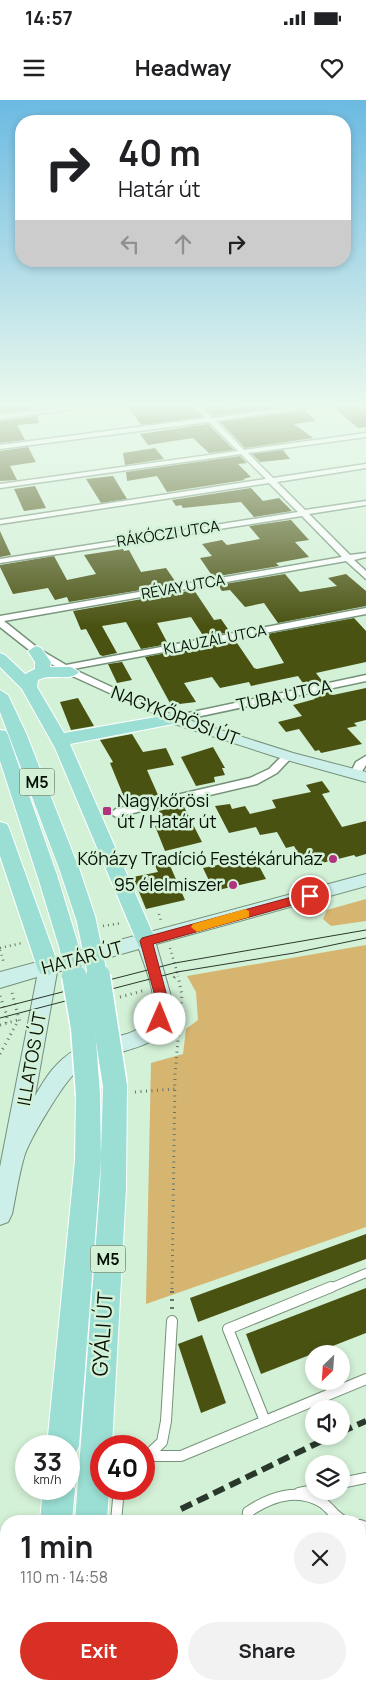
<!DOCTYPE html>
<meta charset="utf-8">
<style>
:root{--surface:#fff;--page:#f2f2f2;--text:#202124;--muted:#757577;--accent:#d93025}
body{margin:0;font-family:Manrope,sans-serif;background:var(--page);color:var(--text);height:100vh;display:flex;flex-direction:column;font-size:19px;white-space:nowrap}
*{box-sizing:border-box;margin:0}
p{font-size:16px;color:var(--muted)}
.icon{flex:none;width:28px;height:28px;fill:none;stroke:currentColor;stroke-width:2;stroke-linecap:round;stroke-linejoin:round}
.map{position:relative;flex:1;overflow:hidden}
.panel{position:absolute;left:0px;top:1415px;width:366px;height:175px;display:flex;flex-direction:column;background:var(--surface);border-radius:20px 20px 0 0;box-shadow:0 2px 8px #0003}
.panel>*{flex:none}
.guide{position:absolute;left:15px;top:15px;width:336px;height:152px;border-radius:20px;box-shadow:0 2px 8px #0003;background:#fff;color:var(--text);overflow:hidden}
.needle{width:32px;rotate:205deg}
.tools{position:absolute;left:305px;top:1245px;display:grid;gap:10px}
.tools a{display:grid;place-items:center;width:45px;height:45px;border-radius:50%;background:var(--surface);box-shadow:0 2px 8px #0003;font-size:25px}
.speed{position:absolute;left:15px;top:1335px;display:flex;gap:10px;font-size:25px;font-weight:700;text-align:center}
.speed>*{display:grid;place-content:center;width:65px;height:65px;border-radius:50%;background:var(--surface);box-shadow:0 2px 8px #0003;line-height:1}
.speed small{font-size:12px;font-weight:400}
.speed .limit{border:8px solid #d22;background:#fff;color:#111}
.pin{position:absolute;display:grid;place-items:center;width:42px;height:42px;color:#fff;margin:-21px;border:2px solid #fff;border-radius:50%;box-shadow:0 1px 5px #0007}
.me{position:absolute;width:55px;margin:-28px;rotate:1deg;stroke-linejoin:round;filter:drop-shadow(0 0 4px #0008)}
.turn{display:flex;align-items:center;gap:18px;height:105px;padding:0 20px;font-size:22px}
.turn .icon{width:65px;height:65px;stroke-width:2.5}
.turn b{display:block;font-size:35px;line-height:42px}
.lanes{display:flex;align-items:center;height:48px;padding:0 20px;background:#0003;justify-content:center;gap:25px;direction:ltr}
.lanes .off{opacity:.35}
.round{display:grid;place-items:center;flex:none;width:52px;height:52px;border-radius:26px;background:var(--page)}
.headline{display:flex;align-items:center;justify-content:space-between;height:85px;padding:0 20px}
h1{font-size:30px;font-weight:700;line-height:38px}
.primary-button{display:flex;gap:10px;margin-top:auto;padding:10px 20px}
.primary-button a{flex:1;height:58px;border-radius:30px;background:var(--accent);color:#fff;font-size:20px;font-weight:700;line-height:58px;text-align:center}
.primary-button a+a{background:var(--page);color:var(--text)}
.status{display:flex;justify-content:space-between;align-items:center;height:35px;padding:0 25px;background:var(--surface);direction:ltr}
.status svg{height:14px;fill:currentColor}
header{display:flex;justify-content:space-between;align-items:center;height:65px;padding:0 20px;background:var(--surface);font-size:22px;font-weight:700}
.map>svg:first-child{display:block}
.green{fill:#d6b570}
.building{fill:#4a5212}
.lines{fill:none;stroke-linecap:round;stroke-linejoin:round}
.lane-far1-casing{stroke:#759179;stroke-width:10}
.lane-casing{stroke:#759179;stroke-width:12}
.street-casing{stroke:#759179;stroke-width:3}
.secondary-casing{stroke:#759179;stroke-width:2}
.primary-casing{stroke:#fff;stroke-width:2}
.path-far2{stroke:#647767;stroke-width:2.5;stroke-dasharray:1 4;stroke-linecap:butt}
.path-far1{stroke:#647767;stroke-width:3;stroke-dasharray:1 4.5;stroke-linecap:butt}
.path{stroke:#647767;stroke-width:4;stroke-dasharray:2 6;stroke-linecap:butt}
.lane-far1{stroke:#fff;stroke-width:8}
.lane{stroke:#fff;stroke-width:10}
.street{fill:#fff;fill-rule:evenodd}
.secondary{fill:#cdefe9;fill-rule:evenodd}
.primary{fill:#9bdfd4;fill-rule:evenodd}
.tram{stroke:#2a382c;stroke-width:1}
.rail{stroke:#2a382c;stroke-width:6;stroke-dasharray:12 6;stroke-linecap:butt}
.primary-bridge-far1-casing{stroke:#fff;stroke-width:21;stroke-linecap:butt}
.primary-bridge-casing{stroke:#fff;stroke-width:27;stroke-linecap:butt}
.primary-bridge-far1{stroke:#9bdfd4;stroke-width:19}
.primary-bridge{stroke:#9bdfd4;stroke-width:24}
.route{fill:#d93025;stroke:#8d1f18}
.slow{fill:#f59e0b}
.poi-dot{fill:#b2327f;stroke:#d3f1d7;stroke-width:2}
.labels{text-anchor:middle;stroke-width:5;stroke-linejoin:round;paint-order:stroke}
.far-street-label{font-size:15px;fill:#061007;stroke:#d3f1d7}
.shield{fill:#d3f1d7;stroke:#445445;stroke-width:1}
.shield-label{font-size:16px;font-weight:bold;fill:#061007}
.street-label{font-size:18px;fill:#061007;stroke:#d3f1d7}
.poi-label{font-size:18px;fill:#061007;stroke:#d3f1d7;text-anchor:end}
.near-street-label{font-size:21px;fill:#061007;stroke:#d3f1d7}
</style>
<div class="status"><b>14:57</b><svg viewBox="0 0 49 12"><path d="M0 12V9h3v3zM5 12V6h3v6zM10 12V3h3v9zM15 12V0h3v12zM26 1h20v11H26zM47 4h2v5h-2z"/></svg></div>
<header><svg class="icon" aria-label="menu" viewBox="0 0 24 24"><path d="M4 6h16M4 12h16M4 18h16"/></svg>Headway<svg class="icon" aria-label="heart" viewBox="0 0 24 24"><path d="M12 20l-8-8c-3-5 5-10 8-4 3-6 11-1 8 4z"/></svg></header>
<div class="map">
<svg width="366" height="1590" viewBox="0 0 366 1590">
<rect width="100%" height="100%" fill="#d3f1d7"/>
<g class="green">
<path d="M366 799V821L331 826 323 819 327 810Z"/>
<path d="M366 845V1127L146 1204 151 963 183 954 186 929 198 920 196 892 187 876Z"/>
</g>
<g class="building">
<path d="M0 304H30L33 309 0 313Z"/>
<path d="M126 304H190L202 317 141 325Z"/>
<path d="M200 304H227V308L257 304 299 305 213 316Z"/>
<path d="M366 304V327L358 328 333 307Z"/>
<path d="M305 310 316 321 294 324 313 338 245 348 220 322Z"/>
<path d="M37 316 39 323 17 325 25 340 0 343V321Z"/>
<path d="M208 324 234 350 209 353 193 338 148 345 140 334Z"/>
<path d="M28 347 36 362 10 366 17 380 0 381V351Z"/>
<path d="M155 348 164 359 125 365 123 353Z"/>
<path d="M283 350 290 359 260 362 252 354Z"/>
<path d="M240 356 247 363 238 364 251 377 243 379 245 380 167 392 157 376 127 381 126 372Z"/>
<path d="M113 376 127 399 101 403 86 379Z"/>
<path d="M35 386 46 408 24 411 14 389Z"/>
<path d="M251 388 263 401 279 398 292 411 254 417 241 402 183 408 181 405 176 406 172 400Z"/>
<path d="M291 420 309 440 295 442 309 457 276 463 279 466 213 477 200 458 212 456 202 444 222 440 227 445 260 439 249 426Z"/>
<path d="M0 431 11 455 0 457Z"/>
<path d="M123 449 124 451 129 450 141 472 166 468 177 484 69 502 67 497 55 500 48 488 13 494 0 467V465L54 456 67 480 96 474 84 455Z"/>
<path d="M285 474 300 492 337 486 328 478 346 474 366 491V506L278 523 264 503 245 507 230 490 222 491 218 485Z"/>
<path d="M194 490 214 520 221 519 230 532 204 537 191 517 157 523 168 544 141 549 126 522 102 526 117 553 103 556 100 555 86 529 81 530 73 511Z"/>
<path d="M354 518 366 531V562L316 573 323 582 305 586 298 576 251 586 249 582 220 588 212 577 184 583 196 602 171 605 145 557 235 540 254 568 257 569 284 563 267 534Z"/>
<path d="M122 562 132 580 117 583 108 564Z"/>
<path d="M366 588V620L354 623 357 626 347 628 362 644 321 653 319 650 315 651 299 629 286 632 278 622 302 616 293 605 315 599 311 595 330 591 333 595Z"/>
<path d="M78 598 94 626 71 630 60 602Z"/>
<path d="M132 634 143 652 166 648 174 665 147 670 158 695 126 702 110 663 113 662 100 640Z"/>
<path d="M213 647 225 668H222L225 675 214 677 215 682 196 686 181 657Z"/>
<path d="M322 681 330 692 322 694 342 727 366 721V754L356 757 354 755 306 767 294 746 286 748 277 732 260 735 256 727 229 733 215 706 230 704 232 709 245 706 250 714 276 708 272 700 311 692 306 685Z"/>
<path d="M183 705 202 742 165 751 155 726 165 724 159 711Z"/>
<path d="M252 753 266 779 214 791 203 768 241 760 238 756Z"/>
<path d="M165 754 185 800 146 809 133 777 158 772 151 757Z"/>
<path d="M366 1134V1159L198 1222 190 1198Z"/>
<path d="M366 1188V1233L261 1274 246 1234Z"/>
<path d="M202 1235 226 1303 201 1313 178 1244Z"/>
</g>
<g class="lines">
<defs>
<path id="lane-far1" d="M328 1189 366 1173"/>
<g id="lane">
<path d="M265 1321 228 1229 331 1187"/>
<path d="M147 1356H181L366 1279"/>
<path d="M146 1357 162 1342 166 1321 172 1221"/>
<path d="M341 1383 366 1378"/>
<path d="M299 1393 314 1390"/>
<path d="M116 1421 119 1389"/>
<path d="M247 1421 248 1412C270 1397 298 1387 323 1403 331 1409 335 1417 344 1421"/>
<path d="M360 1425 366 1427"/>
<path d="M360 1474 366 1476"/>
</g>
<g id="street">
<path d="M92 304H108L0 319V315Z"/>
<path d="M192 304H198L212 318 320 304H335L216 321 244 350 366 333V337L248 353 273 378 366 364V368L277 382 305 410 366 401V405L309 414 350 455 366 453V457L354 460 366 471V479L346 461 4 521 39 549 66 565 366 508V514L73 569 174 616 366 575V581L173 622 68 574 33 553 0 527V516L342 457 302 416 0 463V459L298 412 269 383 0 424V420L266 379 241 354 0 388V384L238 351 209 322 0 349V345L206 318Z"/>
<path d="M288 653 293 656 277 673 257 684 116 717 110 713 116 709 250 678 269 669 284 654Z"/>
<path d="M366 656V665L359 676H351L350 674 356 662Z"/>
</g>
<g id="secondary">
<path d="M173 615 293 653 366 672V682L283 659 168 622 166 619Z"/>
<path d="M366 774V786L156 844 172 900C174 959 108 943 75 973 62 985 31 1037 25 1054 19 1073 16 1095 12 1114L8 1122 0 1125V1067L37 877 0 888V872ZM139 849C150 882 171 923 123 935 107 939 90 941 75 950 56 961 46 977 35 996L57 872Z"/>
<path d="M0 1437 6 1440V1474L0 1471Z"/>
<rect x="0" y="1488" width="6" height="30"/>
<path d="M360 1562 366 1563V1590H351L348 1587V1590H316L317 1584H360Z"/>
</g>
<g id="primary">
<path d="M36 546 41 548 51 562 50 567H71L79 572C71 582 50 573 38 580L37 587 64 633 173 614 179 616 181 619 179 622 173 624 70 644 156 841 153 847 146 849 139 847 55 648 22 589 0 567V553L5 555 25 574 35 569V562L28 551Z"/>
<path d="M0 590 8 595 26 633 80 771 77 776 70 778 63 776 60 771 0 612Z"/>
<path d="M0 630 6 631 8 635 58 778 55 783 48 785 41 783 38 778 0 661Z"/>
<path d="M0 722 7 724 9 728 59 867 56 873 48 875 40 873 37 867 0 756Z"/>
<path d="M115 976 123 979 127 986 126 1088 112 1346H101V1389H109L107 1421H75L100 1088 103 986 107 979Z"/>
<path d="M88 984 97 988 100 995 101 1060 79 1346 74 1357 69 1359V1346H47L75 1060 76 995 79 988Z"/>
<path d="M69 1377 75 1389 72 1421H40L43 1389H69Z"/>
<path d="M23 1584H59L58 1590H22Z"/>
<rect x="63" y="1584" width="36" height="6"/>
</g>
</defs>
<use href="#lane-far1" class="lane-far1-casing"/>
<use href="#lane" class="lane-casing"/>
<use href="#street" class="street-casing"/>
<use href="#secondary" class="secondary-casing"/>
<use href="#primary" class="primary-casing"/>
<g class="path-far2">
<path d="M159 814 161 821"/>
<path d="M103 826 122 823"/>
<path d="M0 848 22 843"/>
<path d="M170 848 177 872 174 877"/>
<path d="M0 850 4 863"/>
<path d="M177 872 178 877"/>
</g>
<g class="path-far1">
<path d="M174 878 175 876"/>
<path d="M12 893 20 923"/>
<path d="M0 896 7 916 6 923"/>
<path d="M120 897 146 890"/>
<path d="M0 925 18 920"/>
<path d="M0 954 18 921"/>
<path d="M135 992 175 989"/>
<path d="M172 1189 175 974 182 895 178 876"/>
</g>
<path class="path" d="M172 1209V1187"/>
<use href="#lane-far1" class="lane-far1"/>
<use href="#lane" class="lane"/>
<use href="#street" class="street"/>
<use href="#secondary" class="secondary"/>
<use href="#primary" class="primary"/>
<g class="tram">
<path d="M0 908 175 863 366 830"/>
<path d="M0 918 177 872 294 853 366 838"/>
</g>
<g class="rail">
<path d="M341 1332 366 1321"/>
<path d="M181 1409 332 1336"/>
</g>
<defs>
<g id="primary-bridge-far1">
<path d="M70 771 86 819 98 877"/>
<path d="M48 778 69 847 74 877"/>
</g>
<g id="primary-bridge">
<path d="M74 876 83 928 88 995"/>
<path d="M98 876 115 986"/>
</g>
</defs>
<use href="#primary-bridge-far1" class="primary-bridge-far1-casing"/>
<use href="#primary-bridge" class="primary-bridge-casing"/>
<use href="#primary-bridge-far1" class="primary-bridge-far1"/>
<use href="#primary-bridge" class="primary-bridge"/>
</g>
<linearGradient id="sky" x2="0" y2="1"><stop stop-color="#6bbae2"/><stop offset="0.58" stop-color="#ebf9ed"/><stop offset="1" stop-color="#ebf9ed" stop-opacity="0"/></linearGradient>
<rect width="366" height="526" fill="url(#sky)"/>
<path class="route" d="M310 792 314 793V799L153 844 168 900 165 923H156L154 919 156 900 140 841 142 838Z"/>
<path class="slow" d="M245 809 249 811V817L197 832 191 827 193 824Z"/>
<g class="poi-dot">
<rect x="102" y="706" width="10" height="10" rx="2.5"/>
<circle cx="333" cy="759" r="5"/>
<circle cx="233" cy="785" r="5"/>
</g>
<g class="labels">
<g class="far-street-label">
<text transform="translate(168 434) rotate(-9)" y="5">RÁKÓCZI UTCA</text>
<text transform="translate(183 487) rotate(-10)" y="5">RÉVAY UTCA</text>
<text transform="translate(215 540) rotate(-11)" y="5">KLAUZÁL UTCA</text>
</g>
<g class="shield">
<rect x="19.5" y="668.5" width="35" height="27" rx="4"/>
<rect x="90.5" y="1145.5" width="35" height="27" rx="4"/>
</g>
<g class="shield-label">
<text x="37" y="688">M5</text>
<text x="108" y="1165">M5</text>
</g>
<g class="street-label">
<text transform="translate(284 596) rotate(-12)" y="6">TUBA UTCA</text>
<text transform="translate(175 616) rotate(21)" y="6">NAGYKŐRÖSI ÚT</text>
<text transform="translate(82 858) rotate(-15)" y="6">HATÁR ÚT</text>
<text transform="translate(32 959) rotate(-80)" y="6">ILLATOS ÚT</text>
</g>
<g class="poi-label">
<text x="117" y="707" text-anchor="start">Nagykőrösi<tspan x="117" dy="21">út / Határ út</tspan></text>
<text x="323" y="765">Kőházy Tradíció Festékáruház</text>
<text x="223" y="791">95 élelmiszer</text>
</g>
<g class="near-street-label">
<text transform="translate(103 1234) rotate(-86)" y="7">GYÁLI ÚT</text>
</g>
</g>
</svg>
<div class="tools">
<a><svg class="needle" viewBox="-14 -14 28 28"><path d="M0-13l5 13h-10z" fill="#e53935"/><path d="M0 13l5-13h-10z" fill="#757577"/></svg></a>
<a><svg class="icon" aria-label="sound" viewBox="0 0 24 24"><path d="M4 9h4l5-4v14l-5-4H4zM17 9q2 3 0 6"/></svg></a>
<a><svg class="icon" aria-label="layers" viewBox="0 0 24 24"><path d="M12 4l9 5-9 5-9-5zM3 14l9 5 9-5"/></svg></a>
</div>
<div class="speed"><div>33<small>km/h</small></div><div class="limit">40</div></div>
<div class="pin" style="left:310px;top:796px;background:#d93025"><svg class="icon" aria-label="arrive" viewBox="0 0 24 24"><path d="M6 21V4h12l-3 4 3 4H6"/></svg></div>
<svg class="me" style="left:160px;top:919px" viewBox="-20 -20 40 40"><circle r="19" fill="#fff"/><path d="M0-13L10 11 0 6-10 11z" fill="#d93025"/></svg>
<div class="guide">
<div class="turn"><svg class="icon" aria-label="right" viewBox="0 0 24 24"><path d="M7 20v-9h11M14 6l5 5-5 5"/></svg><div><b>40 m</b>Határ út</div></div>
<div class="lanes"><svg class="icon off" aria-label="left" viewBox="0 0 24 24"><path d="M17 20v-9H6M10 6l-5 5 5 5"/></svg><svg class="icon off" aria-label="ahead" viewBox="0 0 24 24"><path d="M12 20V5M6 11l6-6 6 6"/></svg><svg class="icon" aria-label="right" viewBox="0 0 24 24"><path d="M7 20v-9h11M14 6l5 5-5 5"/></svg></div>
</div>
<section class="panel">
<div class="headline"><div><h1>1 min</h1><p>110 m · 14:58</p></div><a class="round"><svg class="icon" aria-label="close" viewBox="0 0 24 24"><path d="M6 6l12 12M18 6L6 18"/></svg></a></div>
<div class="primary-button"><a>Exit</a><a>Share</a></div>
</section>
</div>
